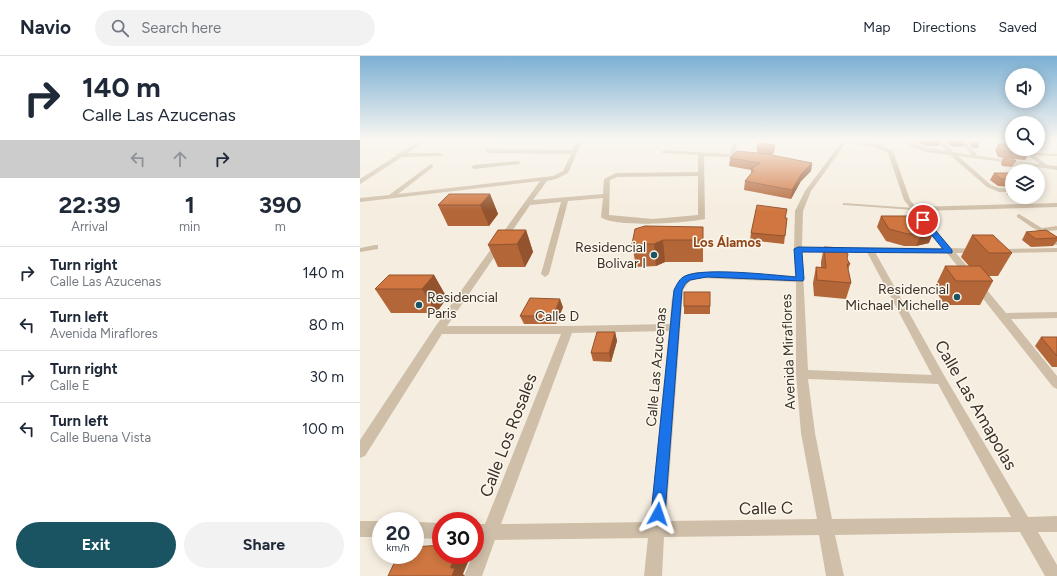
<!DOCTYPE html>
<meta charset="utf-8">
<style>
:root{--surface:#fff;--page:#f2f2f3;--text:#1f2937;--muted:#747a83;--line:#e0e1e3;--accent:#1a5361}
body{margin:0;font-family:Figtree,sans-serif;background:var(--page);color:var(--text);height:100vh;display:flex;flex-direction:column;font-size:15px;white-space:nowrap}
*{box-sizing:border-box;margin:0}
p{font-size:13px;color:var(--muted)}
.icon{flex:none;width:22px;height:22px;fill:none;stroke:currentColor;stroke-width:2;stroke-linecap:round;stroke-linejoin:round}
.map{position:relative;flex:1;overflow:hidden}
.details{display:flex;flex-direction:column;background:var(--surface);width:360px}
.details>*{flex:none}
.top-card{background:#fff;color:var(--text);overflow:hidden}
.buttons{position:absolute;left:645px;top:12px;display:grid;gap:8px}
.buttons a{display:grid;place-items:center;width:40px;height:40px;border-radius:50%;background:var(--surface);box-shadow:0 2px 10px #0003;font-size:20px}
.speed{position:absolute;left:12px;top:456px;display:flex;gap:8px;font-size:20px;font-weight:700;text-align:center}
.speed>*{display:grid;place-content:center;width:52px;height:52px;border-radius:50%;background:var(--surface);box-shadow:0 2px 10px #0003;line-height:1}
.speed small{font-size:10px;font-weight:400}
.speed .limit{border:6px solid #d22;background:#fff;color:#111}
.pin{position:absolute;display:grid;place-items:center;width:34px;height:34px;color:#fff;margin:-17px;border:2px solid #fff;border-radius:50%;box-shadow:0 1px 4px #0007}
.me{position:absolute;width:44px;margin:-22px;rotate:5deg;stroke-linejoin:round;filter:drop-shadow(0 0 3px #0008)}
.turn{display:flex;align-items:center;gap:14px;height:84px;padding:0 16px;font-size:18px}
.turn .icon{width:52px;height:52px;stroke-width:2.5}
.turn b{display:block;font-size:28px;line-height:34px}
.lanes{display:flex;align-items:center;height:38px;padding:0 16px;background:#0003;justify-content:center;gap:20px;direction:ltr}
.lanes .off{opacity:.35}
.eta{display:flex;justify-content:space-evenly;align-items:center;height:68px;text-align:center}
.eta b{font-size:24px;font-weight:700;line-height:28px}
.cta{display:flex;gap:8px;margin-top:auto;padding:8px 16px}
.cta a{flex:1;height:46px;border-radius:24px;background:var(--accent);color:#fff;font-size:16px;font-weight:700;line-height:46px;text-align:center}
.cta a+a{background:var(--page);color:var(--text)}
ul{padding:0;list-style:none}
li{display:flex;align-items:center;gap:12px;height:52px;padding:0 16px;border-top:1px solid var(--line)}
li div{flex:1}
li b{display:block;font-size:15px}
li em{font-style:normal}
header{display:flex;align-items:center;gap:24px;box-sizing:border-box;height:56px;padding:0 20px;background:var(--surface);border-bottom:1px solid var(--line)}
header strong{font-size:19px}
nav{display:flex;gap:22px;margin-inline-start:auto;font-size:14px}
.search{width:280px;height:36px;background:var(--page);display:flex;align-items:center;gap:10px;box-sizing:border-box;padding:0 14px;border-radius:22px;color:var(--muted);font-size:15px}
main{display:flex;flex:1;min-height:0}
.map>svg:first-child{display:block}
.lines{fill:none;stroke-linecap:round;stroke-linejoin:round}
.lane{fill:#cfbfa9;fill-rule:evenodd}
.street{fill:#cfbfa9;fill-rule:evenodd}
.wall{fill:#b36638}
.shaded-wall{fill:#92532e}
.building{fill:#d07741;stroke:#92532e}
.route{fill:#1a73e8;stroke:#114b97}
.poi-dot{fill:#1a5361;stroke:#fcf7ec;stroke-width:1.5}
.labels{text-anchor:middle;stroke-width:3;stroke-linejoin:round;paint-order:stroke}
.far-neighbourhood-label{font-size:13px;font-weight:bold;fill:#92471a;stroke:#fcf7ec}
.poi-label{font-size:14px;fill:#3b3129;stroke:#fcf7ec;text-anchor:end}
.street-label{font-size:14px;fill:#3b3129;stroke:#fcf7ec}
.near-street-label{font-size:17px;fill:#3b3129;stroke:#fcf7ec}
</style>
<header>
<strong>Navio</strong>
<div class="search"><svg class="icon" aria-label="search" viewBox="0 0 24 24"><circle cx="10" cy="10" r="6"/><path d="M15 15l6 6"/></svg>Search here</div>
<nav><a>Map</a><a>Directions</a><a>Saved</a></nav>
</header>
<main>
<section class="details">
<div class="top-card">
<div class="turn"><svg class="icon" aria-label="right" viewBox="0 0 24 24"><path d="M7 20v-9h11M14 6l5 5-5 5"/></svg><div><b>140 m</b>Calle Las Azucenas</div></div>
<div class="lanes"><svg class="icon off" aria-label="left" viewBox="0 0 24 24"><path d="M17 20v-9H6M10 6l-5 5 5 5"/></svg><svg class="icon off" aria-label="ahead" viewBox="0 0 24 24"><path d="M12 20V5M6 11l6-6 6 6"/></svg><svg class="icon" aria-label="right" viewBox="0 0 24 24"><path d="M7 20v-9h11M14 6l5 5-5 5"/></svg></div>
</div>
<div class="eta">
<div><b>22:39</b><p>Arrival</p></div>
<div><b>1</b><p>min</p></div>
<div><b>390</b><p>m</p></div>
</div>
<ul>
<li><svg class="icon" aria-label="right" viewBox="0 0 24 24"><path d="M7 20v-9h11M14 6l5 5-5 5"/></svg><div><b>Turn right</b><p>Calle Las Azucenas</p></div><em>140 m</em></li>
<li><svg class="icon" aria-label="left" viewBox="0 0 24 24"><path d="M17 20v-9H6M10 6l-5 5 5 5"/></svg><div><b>Turn left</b><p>Avenida Miraflores</p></div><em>80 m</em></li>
<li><svg class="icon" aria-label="right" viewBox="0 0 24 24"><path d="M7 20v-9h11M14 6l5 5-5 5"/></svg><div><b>Turn right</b><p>Calle E</p></div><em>30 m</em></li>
<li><svg class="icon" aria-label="left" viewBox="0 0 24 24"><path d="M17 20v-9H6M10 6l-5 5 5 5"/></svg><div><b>Turn left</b><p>Calle Buena Vista</p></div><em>100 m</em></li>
</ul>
<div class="cta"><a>Exit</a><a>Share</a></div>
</section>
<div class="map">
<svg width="697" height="520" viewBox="0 0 697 520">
<rect width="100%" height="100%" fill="#f5eddf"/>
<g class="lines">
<g class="lane">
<path d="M669 97 697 98V100L668 99V97Z"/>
<path d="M483 147 554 152 556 153 554 154 485 149H483Z"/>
<path d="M659 158 685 174 682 176 673 172 657 161V159Z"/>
</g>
<g class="street">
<path d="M62 83H68L47 97H80L83 99 82 100 42 101 0 128V123L36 100V98L40 97Z"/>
<path d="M218 83H223L208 117 196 123 187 125 173 144 243 138 244 123 256 117 338 116V99L302 97 301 96 304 94 370 98 373 83H378L375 98H386L389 100 386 102 344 100 345 163C327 167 254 172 241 161L243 142 208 145 189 218 185 221 181 218 201 146 170 149 87 270H208L310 268C312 244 309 223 337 216L435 220 434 193 435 155 445 135 484 83 516 87 533 95 550 144 556 151 697 147V151L560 155 591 192 621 193 622 195 621 197H596L646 257 697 256V262L651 263 697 320V333L693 331 587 197 515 196 585 321 668 461 697 460V476H678L697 509V520H685L660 476 475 479 484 520H466L459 479 304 481 302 520H284L288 482 135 484 122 520H104L113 499H115V494L119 484H115V468H125L201 278H82L5 400 0 402V384L75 271 180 125 0 146V142L29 139 71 108 73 109V111L38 138 193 120 203 115 211 98 128 97 125 95 128 93 212 94ZM486 87 515 91 528 97 544 144 582 192 442 191 443 155 451 135ZM338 120V159L293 163 249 159 250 124 257 121ZM442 196H507L572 319 448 314ZM338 222 436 226V318L441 377 457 463 306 465 323 234 329 226ZM309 275 290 466 141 468 212 277ZM448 323 578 328 651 461 472 463 455 377Z"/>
<path d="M543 83H549C560 92 572 93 586 95L576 83H582L593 96 612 99 598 83H604L618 100 679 108 661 93H667L687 109 697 110V114L658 108 663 115H657L651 107 598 100 631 129 640 132H652V136H639L627 131 590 99 566 96 552 91Z"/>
<path d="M158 105 161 107 160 108 114 113 111 111 114 109Z"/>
<path d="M697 170V174L688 175 697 183V189H694L678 174 682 172Z"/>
<path d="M15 189H18V193L0 196V192Z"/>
<path d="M697 192V196L636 197 632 195 636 193Z"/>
<rect x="0" y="465" width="21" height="16"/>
<path d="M55 466 81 467V483L55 482Z"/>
</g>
</g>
<g class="wall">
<path d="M552 83H581L582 84 579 90H567L554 85Z"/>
<path d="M583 83H603L605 85 603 91 590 90Z"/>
<path d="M606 83H618L620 86 618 92H613Z"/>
<path d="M638 88 669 98 665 104 654 103 656 105 652 111 642 110 641 107 643 102 638 101 635 94Z"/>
<path d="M415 89 414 95 412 99 452 107 451 115 441 125 431 143 384 134 385 125 391 118V114L369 110 370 102 397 97V92Z"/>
<path d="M634 117 652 118V141H672L671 143H655L647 138 651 131 638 130 630 124Z"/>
<path d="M130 138 138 158 129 170H88L78 149Z"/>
<path d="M521 160H562L569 187 556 190H544L526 185 517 171Z"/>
<path d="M427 162 424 188 390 184 391 177Z"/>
<path d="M343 171V206H305L296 210 276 211 272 188Z"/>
<path d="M166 174 173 196 165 211H138L128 189Z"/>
<path d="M666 176 697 181V185L693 190 671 191 662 184Z"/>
<path d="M612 179 652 197 638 220H629L633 225 620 249H585L574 233 585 210H609L601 201Z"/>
<path d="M464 191 484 192 483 196 490 208 488 214 491 227 486 243 454 240 453 227 456 211 461 212V206Z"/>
<path d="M74 219 87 242 76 257H31L15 233Z"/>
<path d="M350 236V258H324V250Z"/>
<path d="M203 251 196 268H164L160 260Z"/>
<path d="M255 276 257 285 251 306 233 305 231 297Z"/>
<path d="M681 281H697V311H692L675 290Z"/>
</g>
<g class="shaded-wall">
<path d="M415 89 414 95 412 100 413 93Z"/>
<path d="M452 107 451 115 441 125 431 143 432 134 442 117Z"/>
<path d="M130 138 138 158 129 170 120 149Z"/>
<path d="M166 174 173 196 165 211 157 188Z"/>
<path d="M574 175 569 187 556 190 561 178Z"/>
<path d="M303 184 305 206 296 210 294 188Z"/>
<path d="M74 219 87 242 76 257 62 233Z"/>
<path d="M200 243 203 251 196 268 193 260Z"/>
<path d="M255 276 257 285 251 306 249 297Z"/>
<path d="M96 499H111L103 518 105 520H92L91 510Z"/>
</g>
<g class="building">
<path d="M565 83H581L582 84H569Z"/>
<path d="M591 83H603L605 85 592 84Z"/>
<path d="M613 83H618L620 86H615Z"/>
<path d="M399 87 415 89 413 93 397 92Z"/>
<path d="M638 88H652V93H662L669 98 641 95Z"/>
<path d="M377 95 406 98 452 107 442 117 432 134 385 125 394 114 391 113 400 107 370 102Z"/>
<path d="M644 101 653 102 656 105 645 103Z"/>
<path d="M634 117H651L652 118V123H641Z"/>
<path d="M89 138H130L120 149H78Z"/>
<path d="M397 149 427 153 425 162H427L425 180 391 177Z"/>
<path d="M521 160H562L574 175 561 178H548L529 173Z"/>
<path d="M285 170 343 171V184H303L294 188H272L275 173Z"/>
<path d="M138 174H166L157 188 128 189Z"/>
<path d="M686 174 697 181V182L676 183 666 176Z"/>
<path d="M612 179H633L652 197H629Z"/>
<path d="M464 191 484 192 483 195 488 198 487 203 490 208H487L491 227 457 224 456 211 466 212Z"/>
<path d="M585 210H620L633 225H596Z"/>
<path d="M29 219H74L62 233H15Z"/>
<rect x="324" y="236" width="26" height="14"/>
<path d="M170 242 200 243 193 260H160Z"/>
<path d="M237 276H255L249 297H231Z"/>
<path d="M681 281H697V300Z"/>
<path d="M81 489V499H96L91 510V512H95L92 520H28L38 499H55V491Z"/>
</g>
<linearGradient id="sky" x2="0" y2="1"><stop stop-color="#7cb0d4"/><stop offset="0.54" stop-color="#faf7f1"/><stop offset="1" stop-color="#faf7f1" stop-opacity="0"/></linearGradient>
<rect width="697" height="155" fill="url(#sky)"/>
<path class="route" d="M560 162H565L592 194V197L442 196 444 223 443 225 347 221 330 224 325 228 322 234 305 458 303 462 298 464 293 462 291 458 314 234C317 228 320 222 325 220 344 211 413 219 436 221L434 193 438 191 583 193 560 165Z"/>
<g class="poi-dot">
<circle cx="294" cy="199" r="4"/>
<circle cx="597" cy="241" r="4"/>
<circle cx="59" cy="249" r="4"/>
</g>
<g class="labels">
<g class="far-neighbourhood-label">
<text x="367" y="191">Los Álamos</text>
</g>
<g class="poi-label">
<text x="286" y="196">Residencial<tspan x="286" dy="16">Bolivar I</tspan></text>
<text x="589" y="238">Residencial<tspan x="589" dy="16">Michael Michelle</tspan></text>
<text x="67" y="246" text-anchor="start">Residencial<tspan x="67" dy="16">Paris</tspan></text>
</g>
<g class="street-label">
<text x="197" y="265">Calle D</text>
<text transform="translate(428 296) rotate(-92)" y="5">Avenida Miraflores</text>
<text transform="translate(296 311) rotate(-85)" y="5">Calle Las Azucenas</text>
</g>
<g class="near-street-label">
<text transform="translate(616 349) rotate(60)" y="6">Calle Las Amapolas</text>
<text transform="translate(148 379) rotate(-69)" y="6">Calle Los Rosales</text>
<text transform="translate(406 452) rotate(-1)" y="6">Calle C</text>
</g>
</g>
</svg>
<div class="buttons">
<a><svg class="icon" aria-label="sound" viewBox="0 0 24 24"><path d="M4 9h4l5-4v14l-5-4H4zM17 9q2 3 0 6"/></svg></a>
<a><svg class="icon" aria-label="search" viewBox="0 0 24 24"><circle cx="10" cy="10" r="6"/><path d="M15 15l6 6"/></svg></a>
<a><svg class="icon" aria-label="layers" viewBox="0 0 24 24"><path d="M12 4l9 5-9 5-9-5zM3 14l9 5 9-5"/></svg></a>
</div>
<div class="speed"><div>20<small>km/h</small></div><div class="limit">30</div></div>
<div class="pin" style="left:563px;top:164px;background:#d93025"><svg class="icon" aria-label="arrive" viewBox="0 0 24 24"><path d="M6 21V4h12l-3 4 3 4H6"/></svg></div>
<svg class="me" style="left:298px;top:458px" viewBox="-20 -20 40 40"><path d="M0-17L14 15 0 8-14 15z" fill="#1a73e8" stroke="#fff" stroke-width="4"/></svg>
</div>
</main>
